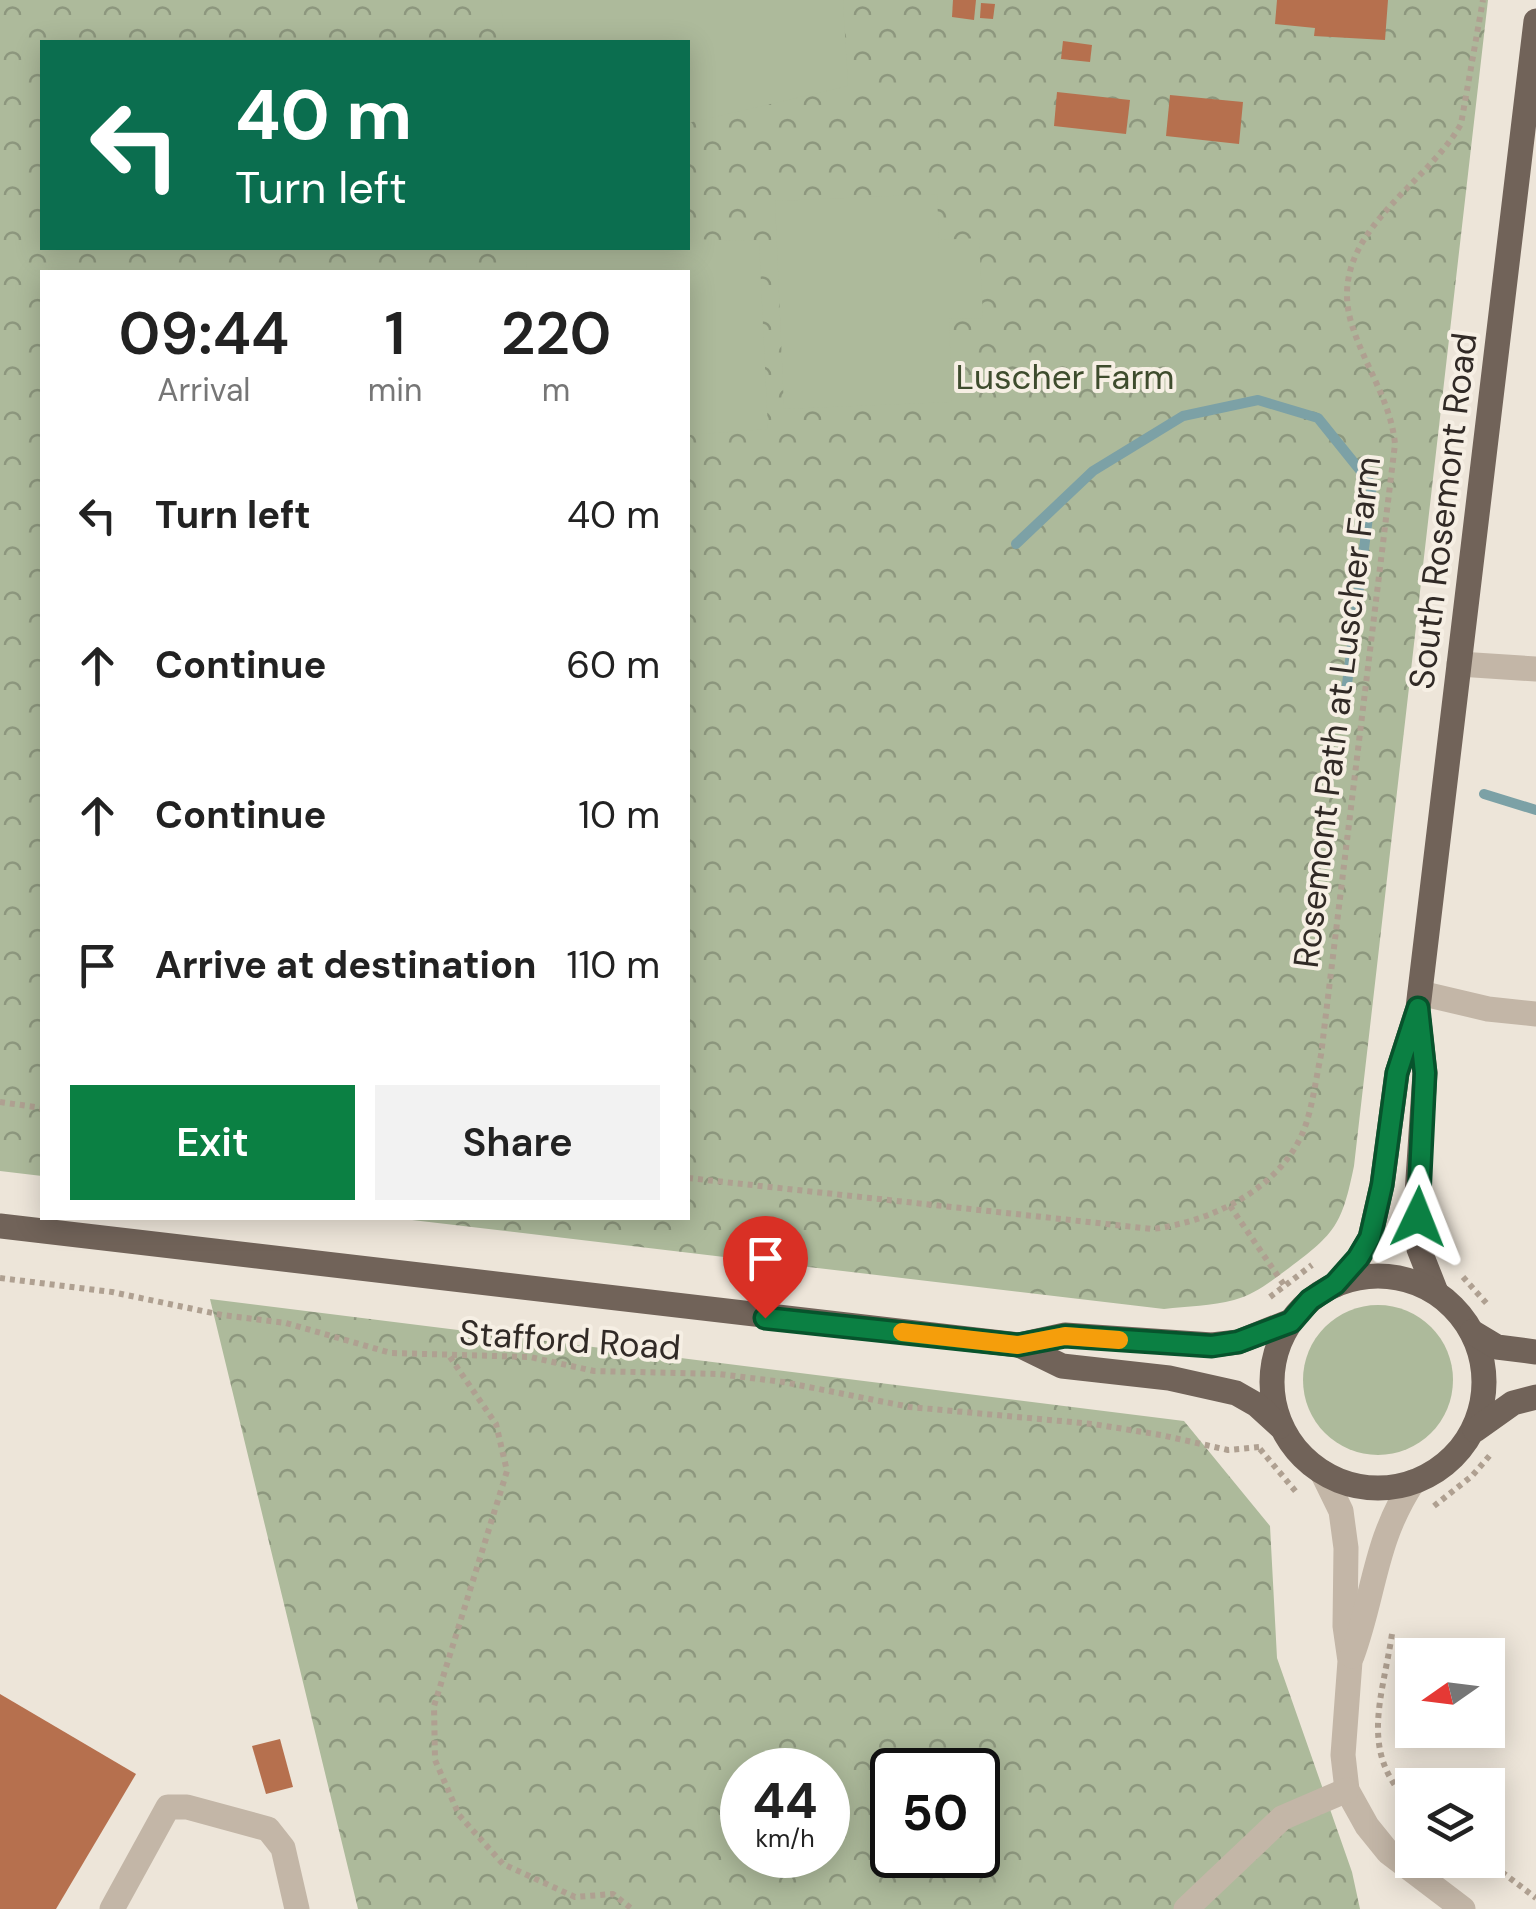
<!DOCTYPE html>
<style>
:root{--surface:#fff;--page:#f2f2f2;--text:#222;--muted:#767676;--accent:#0b8043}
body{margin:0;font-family:"DM Sans",sans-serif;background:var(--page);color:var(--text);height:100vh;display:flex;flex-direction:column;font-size:38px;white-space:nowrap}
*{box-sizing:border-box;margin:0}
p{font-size:32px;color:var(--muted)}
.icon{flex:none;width:55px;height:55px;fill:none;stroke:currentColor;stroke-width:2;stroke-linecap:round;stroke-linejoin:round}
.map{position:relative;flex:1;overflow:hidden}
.drawer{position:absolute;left:40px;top:270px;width:650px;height:950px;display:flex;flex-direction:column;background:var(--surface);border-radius:0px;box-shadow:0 5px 25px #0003}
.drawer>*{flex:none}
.guide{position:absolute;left:40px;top:40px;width:650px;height:210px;border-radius:0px;box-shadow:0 5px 25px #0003;background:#0b6e4f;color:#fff;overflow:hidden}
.needle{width:65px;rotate:256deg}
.buttons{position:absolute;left:1395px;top:1638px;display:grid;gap:20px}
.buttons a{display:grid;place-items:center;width:110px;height:110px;border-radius:0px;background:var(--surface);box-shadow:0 5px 25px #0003;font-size:50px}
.speed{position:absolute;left:720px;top:1748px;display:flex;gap:20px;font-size:50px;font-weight:700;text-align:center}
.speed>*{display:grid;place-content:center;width:130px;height:130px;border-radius:50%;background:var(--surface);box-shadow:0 5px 25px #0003;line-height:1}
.speed small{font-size:25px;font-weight:400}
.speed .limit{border:5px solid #111;border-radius:15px;background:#fff;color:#111}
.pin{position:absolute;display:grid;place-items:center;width:85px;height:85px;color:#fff;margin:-102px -42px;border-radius:50% 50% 50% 0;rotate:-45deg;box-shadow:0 0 10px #0007}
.pin .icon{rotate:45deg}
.me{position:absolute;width:110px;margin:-55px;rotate:2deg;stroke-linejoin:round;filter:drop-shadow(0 0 8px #0008)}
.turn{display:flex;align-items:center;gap:35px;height:210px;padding:0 30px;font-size:45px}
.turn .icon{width:130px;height:130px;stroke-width:2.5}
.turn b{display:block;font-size:70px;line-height:85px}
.eta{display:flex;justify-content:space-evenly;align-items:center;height:170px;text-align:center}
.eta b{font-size:60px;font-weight:600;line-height:70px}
.primary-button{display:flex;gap:20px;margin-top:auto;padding:20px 30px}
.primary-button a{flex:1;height:115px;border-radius:0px;background:var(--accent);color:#fff;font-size:40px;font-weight:600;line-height:115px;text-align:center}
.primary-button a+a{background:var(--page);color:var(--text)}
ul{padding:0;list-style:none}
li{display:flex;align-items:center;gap:30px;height:150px;padding:0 30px}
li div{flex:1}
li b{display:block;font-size:38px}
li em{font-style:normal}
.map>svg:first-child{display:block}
.park{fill:url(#park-crowns);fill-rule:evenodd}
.garden{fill:#adba9b}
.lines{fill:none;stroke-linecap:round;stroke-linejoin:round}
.stream{stroke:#7ca1a6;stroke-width:10}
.building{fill:#b6704e}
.path{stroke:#afa091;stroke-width:6;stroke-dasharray:5 5;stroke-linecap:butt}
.minor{stroke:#c3b6a7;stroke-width:25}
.major{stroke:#716359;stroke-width:25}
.route-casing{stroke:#07532c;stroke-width:25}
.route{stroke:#0b8043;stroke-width:18}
.slow{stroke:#f59e0b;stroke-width:18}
.labels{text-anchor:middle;stroke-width:8;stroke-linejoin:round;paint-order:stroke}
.park-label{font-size:35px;fill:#3e4c2d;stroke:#f6efe4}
.street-label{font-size:35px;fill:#312a26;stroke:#f6efe4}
</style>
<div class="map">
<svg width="1536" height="1909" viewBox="0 0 1536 1909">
<defs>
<pattern id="park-crowns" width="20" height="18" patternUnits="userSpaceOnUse" patternTransform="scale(2.5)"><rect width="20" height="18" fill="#adba9b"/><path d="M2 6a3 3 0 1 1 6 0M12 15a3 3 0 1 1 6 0" fill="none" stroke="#8d977e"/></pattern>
</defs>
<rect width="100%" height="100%" fill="#ede5d9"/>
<g class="park">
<path d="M0 0H1488L1354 1166C1342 1224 1336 1233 1289 1268 1271 1281 1256 1294 1234 1300 1212 1306 1187 1306 1164 1309L395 1218H688V272H42V1176L0 1171ZM42 42H688V248H42Z"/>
<path d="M210 1299 1184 1421 1270 1526 1277 1658 1352 1872 1360 1909H358ZM742 1770H828V1855H742ZM892 1770H978V1855H892Z"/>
</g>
<g class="garden">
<path d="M501 0H843L848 86 688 123V42H504Z"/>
<path d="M937 194 939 240 979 238 983 318 949 319 952 402 784 409 775 201Z"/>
<path d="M688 239 759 241 768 429 688 435V272H527L526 248H688Z"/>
<circle cx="1378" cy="1380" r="75"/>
</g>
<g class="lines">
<g class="stream">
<path d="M1016 544 1093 471 1183 416 1258 400 1318 418 1372 485 1345 700"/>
<path d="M1484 794 1536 810"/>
</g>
</g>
<g class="building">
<path d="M953 0H976L974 20 952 17Z"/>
<path d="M1277 0H1388L1385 40 1314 36 1315 28 1275 24Z"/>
<path d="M981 3 995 4 993 19 980 18Z"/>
<path d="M1063 41 1092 45 1090 62 1061 59Z"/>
<path d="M1057 92 1130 100 1126 134 1054 126Z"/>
<path d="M1170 95 1243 102 1239 144 1166 136Z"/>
<path d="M0 1694 136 1774 56 1909H0Z"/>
<path d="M280 1739 293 1787 266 1794 252 1746Z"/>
</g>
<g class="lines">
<g class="path">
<path d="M0 1102 42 1108"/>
<path d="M688 1178 1152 1229C1212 1222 1285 1187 1306 1124 1313 1103 1316 1078 1321 1055L1395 444C1391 401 1363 363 1351 322 1326 234 1425 188 1461 124L1483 0"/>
<path d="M1230 1206 1284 1285"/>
<path d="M1463 1277 1488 1305"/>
<path d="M0 1278 112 1292 222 1315 286 1323 391 1353 530 1357 594 1371 719 1374 783 1382 910 1407 1093 1424 1161 1435 1228 1450 1259 1447"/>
<path d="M1270 1297 1312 1265"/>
<path d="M450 1357 496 1424 507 1471 434 1706 435 1760 459 1815 503 1864 575 1897 613 1894 632 1909"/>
<path d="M1260 1449 1297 1493"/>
<path d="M1434 1506 1472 1476 1491 1454"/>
<path d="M1392 1634C1382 1700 1358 1754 1412 1805"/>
<path d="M1486 1860 1536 1898"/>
</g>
<g class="minor">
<path d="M1459 664 1536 669"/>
<path d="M1420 993 1488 1009 1536 1014"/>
<path d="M1322 1472 1341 1511 1346 1548 1345 1626 1350 1661 1343 1755 1347 1790 1367 1826 1388 1852 1463 1909"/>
<path d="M1352 1656C1375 1593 1374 1541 1413 1482"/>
<path d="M112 1909 168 1807H187L268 1829 283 1848 297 1909"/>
<path d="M1186 1909 1282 1818 1347 1790"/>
</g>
<g class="major">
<path d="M1419 1021 1425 1073 1417 1194 1419 1249 1436 1292"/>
<path d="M0 1226 1019 1345 1065 1335 1212 1345 1238 1342 1291 1321"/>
<circle cx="1378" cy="1382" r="106"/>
<path d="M1335 1285 1358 1259 1370 1238 1382 1185 1397 1073 1418 1008 1536 21"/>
<path d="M1472 1332 1497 1347 1536 1352"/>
<path d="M1019 1345 1062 1366 1169 1378 1236 1393 1257 1405 1280 1426"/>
<path d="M1475 1430 1513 1403 1536 1397"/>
</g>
</g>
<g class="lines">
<defs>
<path id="route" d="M765 1318 1018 1345 1065 1336 1212 1346 1238 1342 1291 1322 1310 1300 1335 1284 1358 1258 1370 1238 1382 1185 1397 1073 1418 1008 1425 1073 1418 1217"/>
</defs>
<use href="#route" class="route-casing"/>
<use href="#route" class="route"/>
<path class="slow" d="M902 1332 1018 1345 1065 1336 1119 1340"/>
</g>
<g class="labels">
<g class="park-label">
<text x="1065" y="389">Luscher Farm</text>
</g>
<g class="street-label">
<text transform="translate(1443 511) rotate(-83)" y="12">South Rosemont Road</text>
<text transform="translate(1337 712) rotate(-83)" y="12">Rosemont Path at Luscher Farm</text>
<text transform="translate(570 1340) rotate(4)" y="12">Stafford Road</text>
</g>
</g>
</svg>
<div class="buttons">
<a><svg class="needle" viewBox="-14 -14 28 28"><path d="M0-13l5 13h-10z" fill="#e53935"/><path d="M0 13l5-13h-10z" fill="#767676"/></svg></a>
<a><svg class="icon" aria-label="layers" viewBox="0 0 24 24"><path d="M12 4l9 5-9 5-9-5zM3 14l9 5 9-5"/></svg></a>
</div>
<div class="speed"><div>44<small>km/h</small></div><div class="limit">50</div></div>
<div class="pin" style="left:765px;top:1318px;background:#d93025"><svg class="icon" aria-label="arrive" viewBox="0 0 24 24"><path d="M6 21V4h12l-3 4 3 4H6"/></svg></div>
<svg class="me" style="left:1418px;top:1217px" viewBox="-20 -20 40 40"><path d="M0-17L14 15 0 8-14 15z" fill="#0b8043" stroke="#fff" stroke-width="4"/></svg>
<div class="guide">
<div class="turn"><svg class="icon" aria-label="left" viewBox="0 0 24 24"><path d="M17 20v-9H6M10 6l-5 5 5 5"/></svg><div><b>40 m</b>Turn left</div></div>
</div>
<section class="drawer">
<div class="eta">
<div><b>09:44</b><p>Arrival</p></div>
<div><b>1</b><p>min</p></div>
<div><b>220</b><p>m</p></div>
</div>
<ul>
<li><svg class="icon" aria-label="left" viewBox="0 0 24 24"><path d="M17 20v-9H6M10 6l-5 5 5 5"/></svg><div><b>Turn left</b></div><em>40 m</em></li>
<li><svg class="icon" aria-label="ahead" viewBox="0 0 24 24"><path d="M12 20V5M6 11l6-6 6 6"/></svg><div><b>Continue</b></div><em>60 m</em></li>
<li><svg class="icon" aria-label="ahead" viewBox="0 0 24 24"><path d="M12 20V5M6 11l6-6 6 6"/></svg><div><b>Continue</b></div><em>10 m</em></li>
<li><svg class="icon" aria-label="arrive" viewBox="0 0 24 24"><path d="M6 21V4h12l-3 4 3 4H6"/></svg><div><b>Arrive at destination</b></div><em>110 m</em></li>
</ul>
<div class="primary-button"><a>Exit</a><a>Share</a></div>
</section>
</div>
